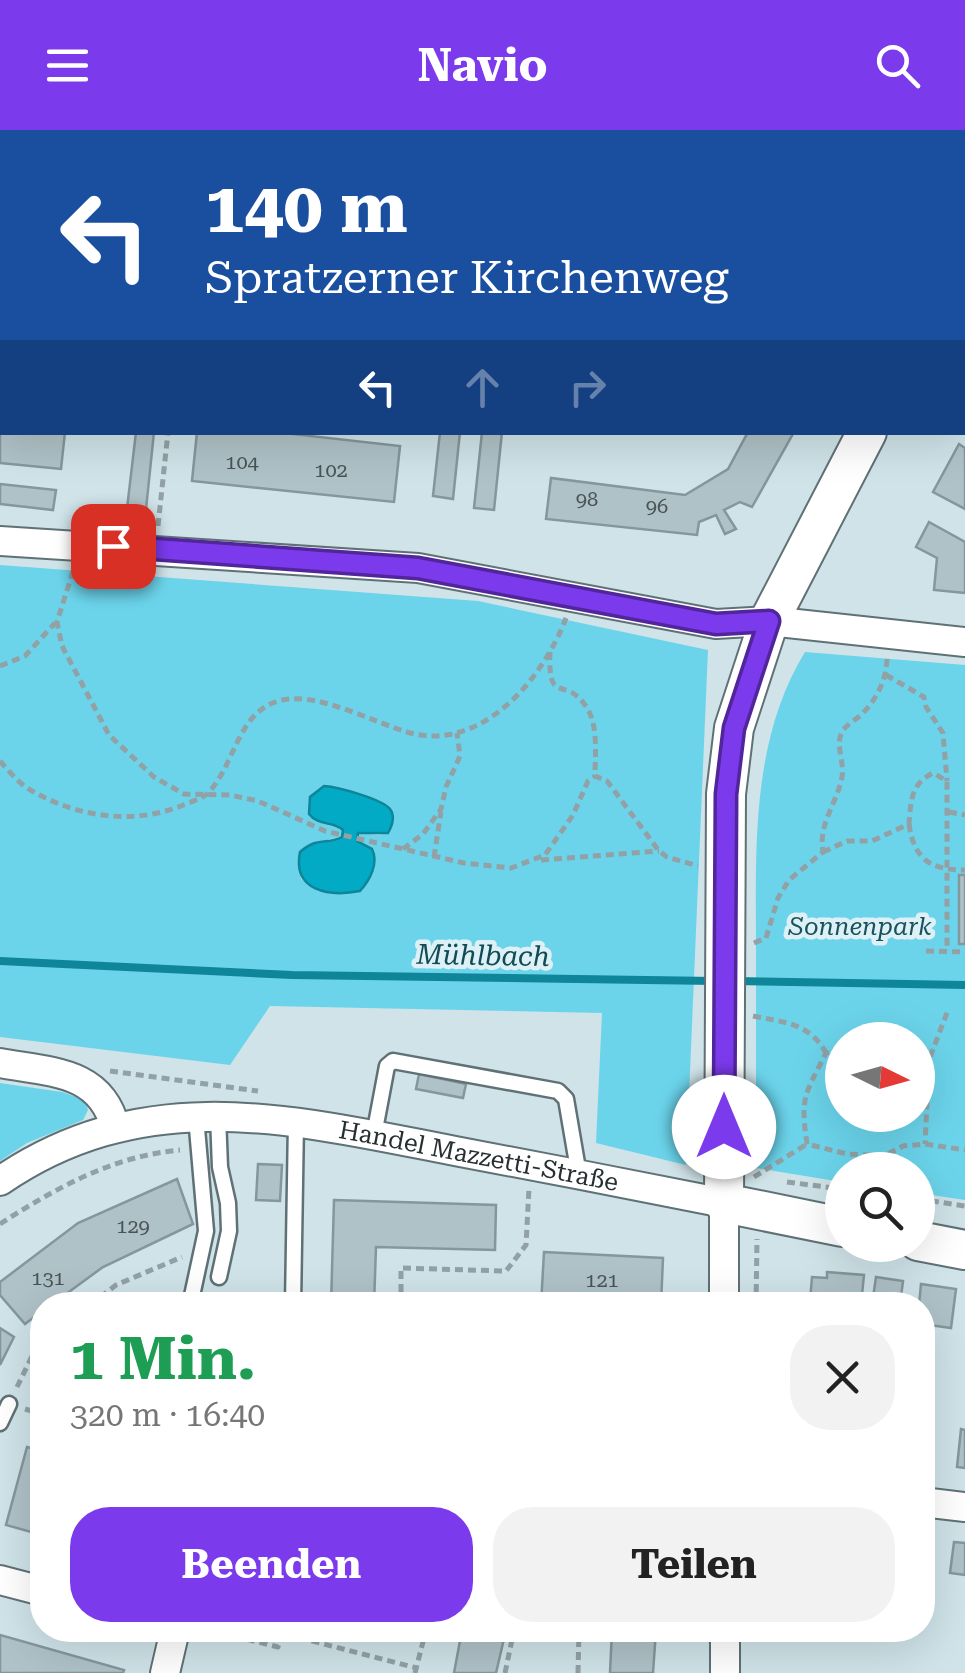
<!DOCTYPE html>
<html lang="de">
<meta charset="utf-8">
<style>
:root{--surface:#fff;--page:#f2f2f2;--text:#222;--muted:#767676;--accent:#7c3aed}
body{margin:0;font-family:"Roboto Serif",serif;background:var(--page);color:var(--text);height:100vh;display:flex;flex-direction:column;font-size:38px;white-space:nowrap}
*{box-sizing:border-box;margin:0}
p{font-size:32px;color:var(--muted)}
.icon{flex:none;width:55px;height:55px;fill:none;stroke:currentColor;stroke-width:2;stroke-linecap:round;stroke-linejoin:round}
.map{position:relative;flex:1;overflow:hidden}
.drawer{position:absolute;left:30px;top:1162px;width:905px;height:350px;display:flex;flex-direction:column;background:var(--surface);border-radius:40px;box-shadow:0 10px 40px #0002}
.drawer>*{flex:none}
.banner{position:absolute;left:0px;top:0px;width:965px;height:305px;box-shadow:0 10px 40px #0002;background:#1a4fa0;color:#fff;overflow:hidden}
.needle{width:65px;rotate:95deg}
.tools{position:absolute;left:825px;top:892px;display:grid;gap:20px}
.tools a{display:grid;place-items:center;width:110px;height:110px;border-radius:50%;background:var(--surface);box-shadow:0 10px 40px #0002;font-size:50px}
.pin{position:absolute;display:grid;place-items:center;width:85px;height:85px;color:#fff;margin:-42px;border-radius:20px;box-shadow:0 5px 15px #0006}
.me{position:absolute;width:110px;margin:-55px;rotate:0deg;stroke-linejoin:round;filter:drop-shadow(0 0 8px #0008)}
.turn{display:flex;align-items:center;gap:35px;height:210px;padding:0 40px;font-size:45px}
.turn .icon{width:130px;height:130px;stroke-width:2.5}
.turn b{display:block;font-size:70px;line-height:85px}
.lanes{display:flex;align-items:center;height:95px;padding:0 40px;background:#0003;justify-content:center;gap:50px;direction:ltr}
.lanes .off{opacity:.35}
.round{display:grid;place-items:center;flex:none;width:105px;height:105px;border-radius:40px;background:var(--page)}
.summary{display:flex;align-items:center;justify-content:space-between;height:170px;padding:0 40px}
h1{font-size:60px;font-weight:700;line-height:75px;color:#1e9e55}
.action{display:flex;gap:20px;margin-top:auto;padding:20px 40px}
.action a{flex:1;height:115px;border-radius:40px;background:var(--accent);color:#fff;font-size:40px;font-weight:700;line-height:115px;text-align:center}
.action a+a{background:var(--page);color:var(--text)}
header{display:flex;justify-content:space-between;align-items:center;height:130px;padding:0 40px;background:var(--accent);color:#fff;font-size:45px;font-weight:700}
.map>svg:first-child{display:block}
.green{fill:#6bd4eb;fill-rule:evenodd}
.water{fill:#03aac5;stroke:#0e8599;stroke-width:2.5}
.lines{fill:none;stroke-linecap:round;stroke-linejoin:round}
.stream{stroke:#0e8599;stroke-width:8}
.building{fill:#afc2c7;stroke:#84979c;stroke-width:2.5}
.lane-casing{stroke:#5f7175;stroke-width:19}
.street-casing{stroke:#5f7175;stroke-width:32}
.secondary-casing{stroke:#5f7175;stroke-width:42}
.path{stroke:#92a1a5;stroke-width:5;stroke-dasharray:8 5;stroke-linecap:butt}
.lane{stroke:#fff;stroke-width:14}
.street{stroke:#fff;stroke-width:28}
.secondary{stroke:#fff;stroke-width:38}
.route-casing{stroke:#51269a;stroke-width:25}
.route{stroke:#7c3aed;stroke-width:18}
.labels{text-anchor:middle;stroke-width:9;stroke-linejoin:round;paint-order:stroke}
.number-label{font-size:20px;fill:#495456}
.park-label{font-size:25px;font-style:italic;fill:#19515d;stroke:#dcf0f5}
.street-label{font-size:25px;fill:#272f31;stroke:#dcf0f5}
.water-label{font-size:28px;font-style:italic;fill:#114b56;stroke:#dcf0f5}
</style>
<header><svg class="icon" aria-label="menu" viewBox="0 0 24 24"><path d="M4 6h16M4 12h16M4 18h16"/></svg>Navio<svg class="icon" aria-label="search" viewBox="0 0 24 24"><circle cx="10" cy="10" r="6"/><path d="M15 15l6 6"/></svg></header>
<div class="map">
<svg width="965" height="1543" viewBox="0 0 965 1543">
<rect width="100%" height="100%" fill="#cfe3e8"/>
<g class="green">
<path d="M0 435 478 471 708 520 686 1035 596 1013 602 883 270 876 230 935 0 907ZM318 692 383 705 358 703 349 763 318 759 301 749 299 727 329 709 342 707 344 700Z"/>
<path d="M805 522 965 535V1070L918 1063V1040H842V1052L756 1038C756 966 756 894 756 822 756 721 750 612 805 522ZM842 910H918V985H842Z"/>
<path d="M0 953 62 962 85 970 88 980 83 990 27 1013 0 1031Z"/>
</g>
<path class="water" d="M324 656C338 657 382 669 390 679 396 687 392 696 388 703H358L357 711 372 719C379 733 370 750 360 761 329 767 292 761 300 722 318 706 327 715 342 707L343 700C333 691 318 696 309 684L310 667Z"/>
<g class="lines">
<g class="stream">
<path d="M0 831 292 845 715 851"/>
<path d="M734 851 965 855"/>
</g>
</g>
<g class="building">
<path d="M299 0H369L299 2Z"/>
<path d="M0 272 2 302H65L61 339 0 333Z"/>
<path d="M136 302H154L145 389 126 387Z"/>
<path d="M197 302H275L400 316 394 372 192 351Z"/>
<path d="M440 302H460L453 369 433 366Z"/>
<path d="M482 302H502L494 380 474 378Z"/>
<path d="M748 302H794L752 377 740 372 724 380 736 399 725 404 716 385 699 392 697 405 546 389 551 348 685 365 728 339Z"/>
<path d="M959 314 965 318V379L933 362Z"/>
<path d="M0 354 56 360 53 380 0 374Z"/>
<path d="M929 392 965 412V463L934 460 937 428 916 417Z"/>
<rect x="959" y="745" width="6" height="69"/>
<path d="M419 944 466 954 463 968 416 959Z"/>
<path d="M258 1034 282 1035 280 1071 256 1070Z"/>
<path d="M177 1049 193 1094 103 1137 51 1175H42V1181L25 1194 0 1165V1152L78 1093Z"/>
<path d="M334 1070 496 1075 495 1120 376 1117 374 1175H331Z"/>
<path d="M544 1122 663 1128 661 1175 580 1171V1175H541Z"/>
<path d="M827 1142 864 1145 861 1175H827V1172L810 1171 812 1147 827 1148Z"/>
<path d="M876 1147 903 1151 900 1175H872Z"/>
<path d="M921 1154 956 1159 951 1198 922 1194V1175H919Z"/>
<path d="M0 1198 14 1207 0 1235Z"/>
<path d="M961 1299 965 1300V1338L957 1337Z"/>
<path d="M27 1317 42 1321V1405L6 1395Z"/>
<path d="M954 1412 965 1413V1445L950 1443Z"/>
<path d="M462 1500H506L496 1543H454Z"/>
<path d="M612 1500H656L653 1543H610Z"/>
<path d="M0 1505 124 1540 123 1543H0Z"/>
</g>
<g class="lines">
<defs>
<g id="lane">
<path d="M218 986 220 1037 228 1073 229 1101 219 1147"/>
<path d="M374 1005 387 936 393 931 558 961 566 969 579 1045"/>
<path d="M190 1175 206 1101 196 987"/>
<path d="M293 1175 296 991"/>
<path d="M0 1293 9 1274"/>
</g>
<g id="street">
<path d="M962 176 965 177"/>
<path d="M0 411 418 438 716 494 769 491 965 512"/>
<path d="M0 933C49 942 101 940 115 997"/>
<path id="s1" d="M0 1051C146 951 295 990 455 1021 545 1038 634 1055 724 1073V1175"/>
<path d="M922 1372 965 1377"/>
<path d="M0 1450 42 1461"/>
<path d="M725 1500V1543"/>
<path d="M165 1543 175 1500"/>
</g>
<g id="secondary">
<path d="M962 114 965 109"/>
<path d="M842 1097 724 1073 726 664 734 598 769 491 867 302"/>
<path d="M918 1111 965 1120"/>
</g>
</defs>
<use href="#lane" class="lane-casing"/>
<use href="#street" class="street-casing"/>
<use href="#secondary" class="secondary-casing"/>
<g class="path">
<path d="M686 0 708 2"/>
<path d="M98 2V0"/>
<path d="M272 2V0"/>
<path d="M804 2V0"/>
<path d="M905 2V0"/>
<path d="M962 31 965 32"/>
<path d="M0 42 2 44"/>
<path d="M158 396 168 302"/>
<path d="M73 441 57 492 62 516 109 605 154 647 184 664 230 665 258 671 325 701 464 733 511 738 545 725 573 685 588 651 595 646"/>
<path d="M550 522C548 577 564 545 585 575 599 593 595 625 595 646L607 651 659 721 667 727 698 736"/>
<path d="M0 536 25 526 55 493"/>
<path d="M886 545 924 567 926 577 943 603 947 651"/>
<path d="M0 631C8 640 17 651 27 658 73 686 130 696 181 676 189 672 203 669 208 663 236 634 237 580 282 570 318 562 373 592 407 602 481 624 543 549 566 488"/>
<path d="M949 682 965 685"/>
<path d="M909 694C914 729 930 740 965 740"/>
<path d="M403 719 423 704 441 679 446 657 460 626 457 603"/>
<path d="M823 722 847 711H872L909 694C911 672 910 654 933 643L947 651V821"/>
<path d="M434 727 441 682"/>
<path d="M541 730 659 721"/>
<path d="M754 813 766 808 778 768 789 750 823 722C818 693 837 674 842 647 845 631 834 615 843 600 848 594 855 590 861 585 877 569 886 551 887 529"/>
<path d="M926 821 965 822"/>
<path d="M753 886C783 892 810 893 826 923"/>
<path d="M842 921 826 923C805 965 800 966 807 1014L847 1024 884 1026 903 1016 925 1014 965 1020"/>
<path d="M110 941 258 961"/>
<path d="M918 947 927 972 925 1014"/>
<path d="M921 951 948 880"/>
<path d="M754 1047 807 1014"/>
<path d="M787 1052 842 1059"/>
<path d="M918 1069 965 1076"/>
<path d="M0 1094C56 1058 113 1026 180 1020"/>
<path d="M90 1175 116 1155 182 1127"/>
<path d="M401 1175V1138L506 1141 526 1115 529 1058"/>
<path d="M756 1175 757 1109"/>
<path d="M17 1257 36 1218 42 1213"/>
<path d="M25 1279 42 1284"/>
<path d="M209 1500 278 1517 281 1503 417 1538"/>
<path d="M415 1543 426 1500"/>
<path d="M505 1543 514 1500"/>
<path d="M578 1543 579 1500"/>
</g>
<use href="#lane" class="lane"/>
<use href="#street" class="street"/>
<use href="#secondary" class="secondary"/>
</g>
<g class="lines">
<defs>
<path id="route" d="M113 416 418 438 716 494 769 491 734 598 726 664 724 997"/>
</defs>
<use href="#route" class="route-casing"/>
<use href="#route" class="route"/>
</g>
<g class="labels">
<g class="number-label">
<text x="242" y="339">104</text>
<text x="331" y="347">102</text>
<text x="587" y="376">98</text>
<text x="657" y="383">96</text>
<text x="133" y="1103">129</text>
<text x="48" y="1155">131</text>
<text x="602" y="1157">121</text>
</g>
<g class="park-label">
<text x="860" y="805">Sonnenpark</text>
</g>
<g class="street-label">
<text dy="9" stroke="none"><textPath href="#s1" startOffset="495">Handel Mazzetti-Straße</textPath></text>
</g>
<g class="water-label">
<text transform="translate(483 825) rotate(1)" y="10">Mühlbach</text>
</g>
</g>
</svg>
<div class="tools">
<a><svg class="needle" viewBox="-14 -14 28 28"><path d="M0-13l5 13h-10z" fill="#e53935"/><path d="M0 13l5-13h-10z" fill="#767676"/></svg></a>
<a><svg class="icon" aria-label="search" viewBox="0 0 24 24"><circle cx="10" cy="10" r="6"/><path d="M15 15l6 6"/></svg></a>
</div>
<div class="pin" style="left:113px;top:416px;background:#d93025"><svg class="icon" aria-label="arrive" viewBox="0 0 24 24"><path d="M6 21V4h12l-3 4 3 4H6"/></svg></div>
<svg class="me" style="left:724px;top:997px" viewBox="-20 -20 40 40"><circle r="19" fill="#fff"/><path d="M0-13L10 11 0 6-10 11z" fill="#7c3aed"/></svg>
<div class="banner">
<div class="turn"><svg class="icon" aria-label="left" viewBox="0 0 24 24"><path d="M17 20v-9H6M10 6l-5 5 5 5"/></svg><div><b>140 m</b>Spratzerner Kirchenweg</div></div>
<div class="lanes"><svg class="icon" aria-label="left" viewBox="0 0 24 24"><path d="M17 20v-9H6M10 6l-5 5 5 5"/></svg><svg class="icon off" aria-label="ahead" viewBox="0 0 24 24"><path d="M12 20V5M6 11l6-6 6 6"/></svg><svg class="icon off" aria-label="right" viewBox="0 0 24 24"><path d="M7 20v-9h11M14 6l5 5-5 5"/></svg></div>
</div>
<section class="drawer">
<div class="summary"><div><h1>1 Min.</h1><p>320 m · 16:40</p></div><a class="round"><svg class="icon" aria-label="close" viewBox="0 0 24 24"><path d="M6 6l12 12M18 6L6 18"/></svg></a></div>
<div class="action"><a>Beenden</a><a>Teilen</a></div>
</section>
</div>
